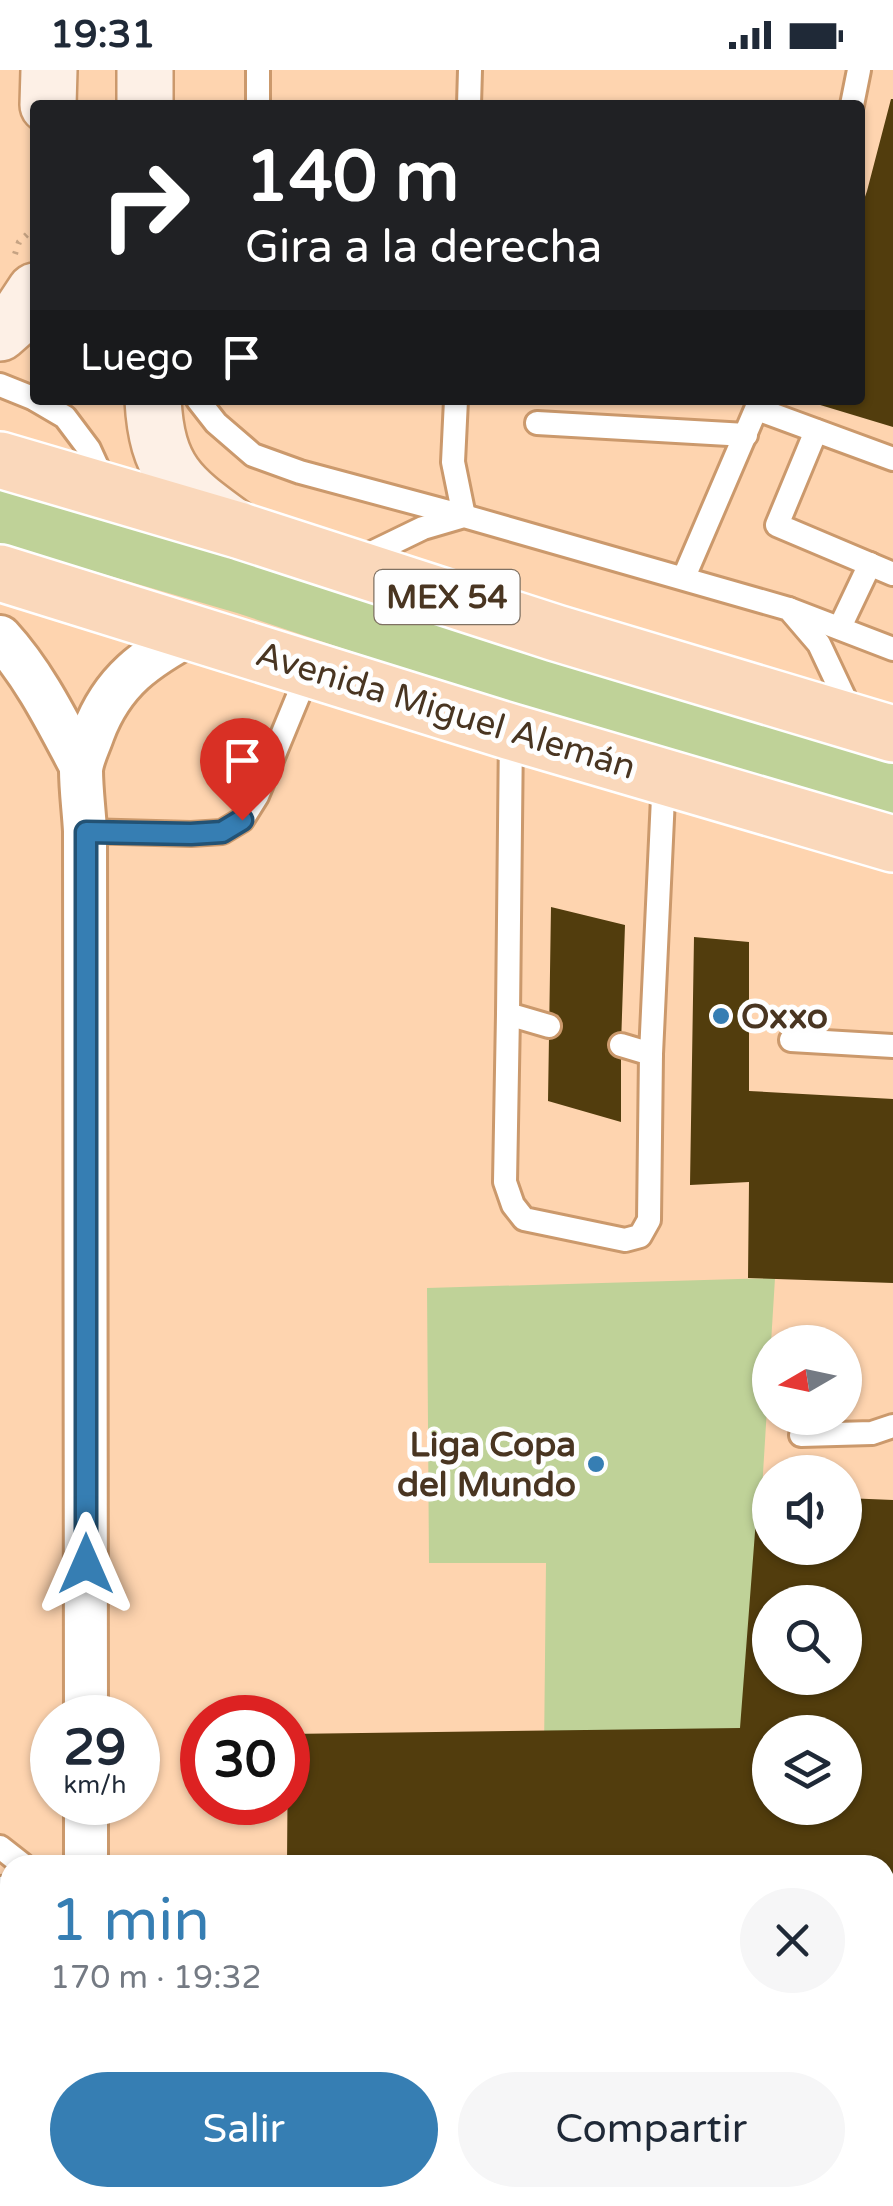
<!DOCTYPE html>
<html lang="es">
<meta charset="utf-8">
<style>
:root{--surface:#fff;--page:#f6f6f7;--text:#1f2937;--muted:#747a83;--accent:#367eb3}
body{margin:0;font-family:"Varela Round",sans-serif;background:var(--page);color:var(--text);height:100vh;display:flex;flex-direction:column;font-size:38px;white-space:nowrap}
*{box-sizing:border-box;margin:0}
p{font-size:32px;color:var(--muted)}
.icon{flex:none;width:55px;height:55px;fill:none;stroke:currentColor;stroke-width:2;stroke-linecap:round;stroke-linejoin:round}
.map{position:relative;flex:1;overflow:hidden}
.sheet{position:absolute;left:0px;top:1785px;width:895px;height:352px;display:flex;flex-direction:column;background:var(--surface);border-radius:30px 30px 0 0;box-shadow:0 2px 8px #0004}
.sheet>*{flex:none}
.banner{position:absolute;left:30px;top:30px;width:835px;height:305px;border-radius:10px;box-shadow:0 2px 8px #0004;background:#202124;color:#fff;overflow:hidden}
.needle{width:65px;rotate:261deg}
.buttons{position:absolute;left:752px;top:1255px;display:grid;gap:20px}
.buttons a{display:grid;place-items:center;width:110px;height:110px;border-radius:50%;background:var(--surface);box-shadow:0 2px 8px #0004;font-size:50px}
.speed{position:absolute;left:30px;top:1625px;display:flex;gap:20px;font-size:50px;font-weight:700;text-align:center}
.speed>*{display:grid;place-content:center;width:130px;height:130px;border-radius:50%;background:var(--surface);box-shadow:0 2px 8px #0004;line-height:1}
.speed small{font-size:25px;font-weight:400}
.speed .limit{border:15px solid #d22;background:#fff;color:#111}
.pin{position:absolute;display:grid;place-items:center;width:85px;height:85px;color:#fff;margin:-102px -42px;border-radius:50% 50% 50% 0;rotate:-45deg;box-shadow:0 0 10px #0007}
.pin .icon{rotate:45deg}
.me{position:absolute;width:110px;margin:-55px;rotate:0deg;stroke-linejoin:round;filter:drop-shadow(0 0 8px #0008)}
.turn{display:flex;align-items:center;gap:35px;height:210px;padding:0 50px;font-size:45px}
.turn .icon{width:130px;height:130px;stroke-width:2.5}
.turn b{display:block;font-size:70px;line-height:85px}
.then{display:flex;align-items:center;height:95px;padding:0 50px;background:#0003;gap:20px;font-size:38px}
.round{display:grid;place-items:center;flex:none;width:105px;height:105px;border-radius:52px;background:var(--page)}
.headline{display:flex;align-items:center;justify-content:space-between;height:170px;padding:0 50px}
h1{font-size:60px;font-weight:600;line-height:75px;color:var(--accent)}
.primary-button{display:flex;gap:20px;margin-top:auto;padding:20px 50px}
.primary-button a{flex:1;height:115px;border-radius:60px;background:var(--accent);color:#fff;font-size:40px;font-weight:600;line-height:115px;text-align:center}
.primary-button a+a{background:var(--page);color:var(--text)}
.status{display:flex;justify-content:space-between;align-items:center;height:70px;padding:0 50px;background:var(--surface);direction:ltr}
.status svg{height:28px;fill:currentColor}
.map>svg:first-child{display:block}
.green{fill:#bfd298}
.building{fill:#523d0d;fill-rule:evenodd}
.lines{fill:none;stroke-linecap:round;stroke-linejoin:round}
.service-casing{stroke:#cb996c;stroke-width:28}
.minor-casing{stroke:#cb996c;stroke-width:48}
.secondary-casing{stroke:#cb996c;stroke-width:60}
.trunk-casing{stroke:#fff;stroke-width:60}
.path{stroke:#c6a383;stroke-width:6;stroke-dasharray:2.5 8;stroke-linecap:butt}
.service{stroke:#fff;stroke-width:22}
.minor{stroke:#fff;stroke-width:42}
.secondary{stroke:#fdf0e6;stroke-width:55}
.trunk{stroke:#fad8bb;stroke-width:55}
.route-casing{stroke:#235274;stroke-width:25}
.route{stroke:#367eb3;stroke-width:18}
.poi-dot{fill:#367eb3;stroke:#fefefe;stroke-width:4}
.labels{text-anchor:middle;stroke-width:10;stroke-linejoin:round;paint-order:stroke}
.shield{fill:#fefefe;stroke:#7f7163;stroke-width:2.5}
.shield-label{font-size:32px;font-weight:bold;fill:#493521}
.street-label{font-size:35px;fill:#493521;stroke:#fefefe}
.poi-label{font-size:35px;font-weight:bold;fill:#493521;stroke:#fefefe;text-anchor:start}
</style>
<div class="status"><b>19:31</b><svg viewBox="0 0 49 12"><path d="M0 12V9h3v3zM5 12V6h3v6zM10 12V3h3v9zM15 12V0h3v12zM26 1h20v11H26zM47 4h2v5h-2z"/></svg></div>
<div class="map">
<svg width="893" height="2136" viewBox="0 0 893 2136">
<rect width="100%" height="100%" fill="#fed4af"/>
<g class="green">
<path d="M0 408 893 685V749L568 654 237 543 0 474Z"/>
<path d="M775 1208 746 1680 544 1682 546 1493H429L427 1218Z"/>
</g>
<g class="building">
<path d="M891 29H893V357L807 331 860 330V141L867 121Z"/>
<path d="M551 837 625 855 621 975V1052L548 1031Z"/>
<path d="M694 867 749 872V1021L893 1029V1213L748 1208 749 1112 690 1115Z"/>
<path d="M758 1423 770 1424V1478H845V1428L893 1430V2136H677V2128H885V1795H287L288 1664 740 1658ZM770 1532H845V1608H770ZM770 1662H845V1738H770Z"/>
</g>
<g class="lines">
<defs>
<g id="service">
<path d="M258 35V0"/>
<path d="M469 35 470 0"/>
<path d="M852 35 859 0"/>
<path d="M0 315 35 329"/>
<path d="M36 330 65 347 89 379 105 414"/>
<path d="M198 330 216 353 253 385 300 402 464 446 453 392 456 330"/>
<path d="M757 339 893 389"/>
<path d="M537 353 746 365"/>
<path d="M816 361 777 455 893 504"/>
<path d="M357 490 423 458 464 446 789 539 819 574 852 644"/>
<path d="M684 507 760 330"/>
<path d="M789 539 893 579"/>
<path d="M840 557 870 494"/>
<path d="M511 662 508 944 549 956"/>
<path d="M85 761 191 764 222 762 242 750 257 726 309 600"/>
<path d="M508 944 505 1112 513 1135 524 1149 625 1170 640 1166 649 1150 651 984"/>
<path d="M791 970 893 976"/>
<path d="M621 975 651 984 664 706"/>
<path d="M801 1365 872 1363 893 1356"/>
<path d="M0 1777 23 1795"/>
<path d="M0 1818 10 1817"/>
<path d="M519 2128V2136"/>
</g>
<g id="minor">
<path d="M0 567C34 604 57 651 81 696"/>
<path d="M86 1648 85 761C84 741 81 720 81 700 82 688 89 675 93 663 113 610 146 588 194 562"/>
<path d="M86 1732V1795"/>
<path d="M86 2128V2136"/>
</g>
<g id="secondary">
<path d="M145 0V35"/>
<path d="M48 35 49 0"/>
<path d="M0 263 17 248 35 221"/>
<path d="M153 330C157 404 182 419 238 460"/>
</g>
<g id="trunk">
<path d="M0 390 238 460 556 563 893 664"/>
<path d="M0 503 511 662 893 774"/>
</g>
</defs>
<use href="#service" class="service-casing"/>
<use href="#minor" class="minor-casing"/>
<use href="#secondary" class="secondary-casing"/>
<use href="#trunk" class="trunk-casing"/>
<path class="path" d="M15 184 19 172 35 157"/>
<use href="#service" class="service"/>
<use href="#minor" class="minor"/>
<use href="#secondary" class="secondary"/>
<use href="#trunk" class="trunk"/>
</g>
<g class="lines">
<defs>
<path id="route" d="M86 1494V762L191 764 222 762 242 750"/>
</defs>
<use href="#route" class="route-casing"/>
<use href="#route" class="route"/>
</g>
<g class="poi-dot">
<circle cx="721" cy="946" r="10"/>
<circle cx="596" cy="1394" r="10"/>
</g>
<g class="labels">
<rect class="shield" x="374.5" y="500" width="145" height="54" rx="8"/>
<g class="shield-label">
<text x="447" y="538">MEX 54</text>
</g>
<g class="street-label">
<text transform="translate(446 640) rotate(17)" y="12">Avenida Miguel Alemán</text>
</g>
<g class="poi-label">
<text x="741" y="958">Oxxo</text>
<text x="576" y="1386" text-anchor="end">Liga Copa<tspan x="576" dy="40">del Mundo</tspan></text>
</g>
</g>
</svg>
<div class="buttons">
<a><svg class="needle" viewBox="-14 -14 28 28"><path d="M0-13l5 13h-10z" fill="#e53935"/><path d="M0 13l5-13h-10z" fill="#747a83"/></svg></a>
<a><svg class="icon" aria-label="sound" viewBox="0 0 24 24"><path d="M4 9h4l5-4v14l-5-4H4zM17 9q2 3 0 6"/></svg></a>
<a><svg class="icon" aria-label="search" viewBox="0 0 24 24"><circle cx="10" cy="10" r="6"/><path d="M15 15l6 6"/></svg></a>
<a><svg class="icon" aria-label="layers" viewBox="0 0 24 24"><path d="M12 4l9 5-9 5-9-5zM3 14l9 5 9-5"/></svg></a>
</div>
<div class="speed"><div>29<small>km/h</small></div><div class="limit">30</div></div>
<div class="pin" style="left:242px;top:750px;background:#d93025"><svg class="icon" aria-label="arrive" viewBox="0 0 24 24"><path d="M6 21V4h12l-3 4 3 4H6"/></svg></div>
<svg class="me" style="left:86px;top:1494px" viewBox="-20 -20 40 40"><path d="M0-17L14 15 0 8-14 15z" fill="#367eb3" stroke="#fff" stroke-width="4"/></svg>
<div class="banner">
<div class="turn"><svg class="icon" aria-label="right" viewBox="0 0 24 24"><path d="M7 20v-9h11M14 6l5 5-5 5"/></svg><div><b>140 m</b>Gira a la derecha</div></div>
<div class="then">Luego<svg class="icon" aria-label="arrive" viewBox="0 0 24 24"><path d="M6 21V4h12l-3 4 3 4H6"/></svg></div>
</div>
<section class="sheet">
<div class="headline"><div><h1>1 min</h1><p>170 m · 19:32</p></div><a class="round"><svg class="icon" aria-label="close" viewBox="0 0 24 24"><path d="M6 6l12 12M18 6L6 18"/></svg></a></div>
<div class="primary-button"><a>Salir</a><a>Compartir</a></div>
</section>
</div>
